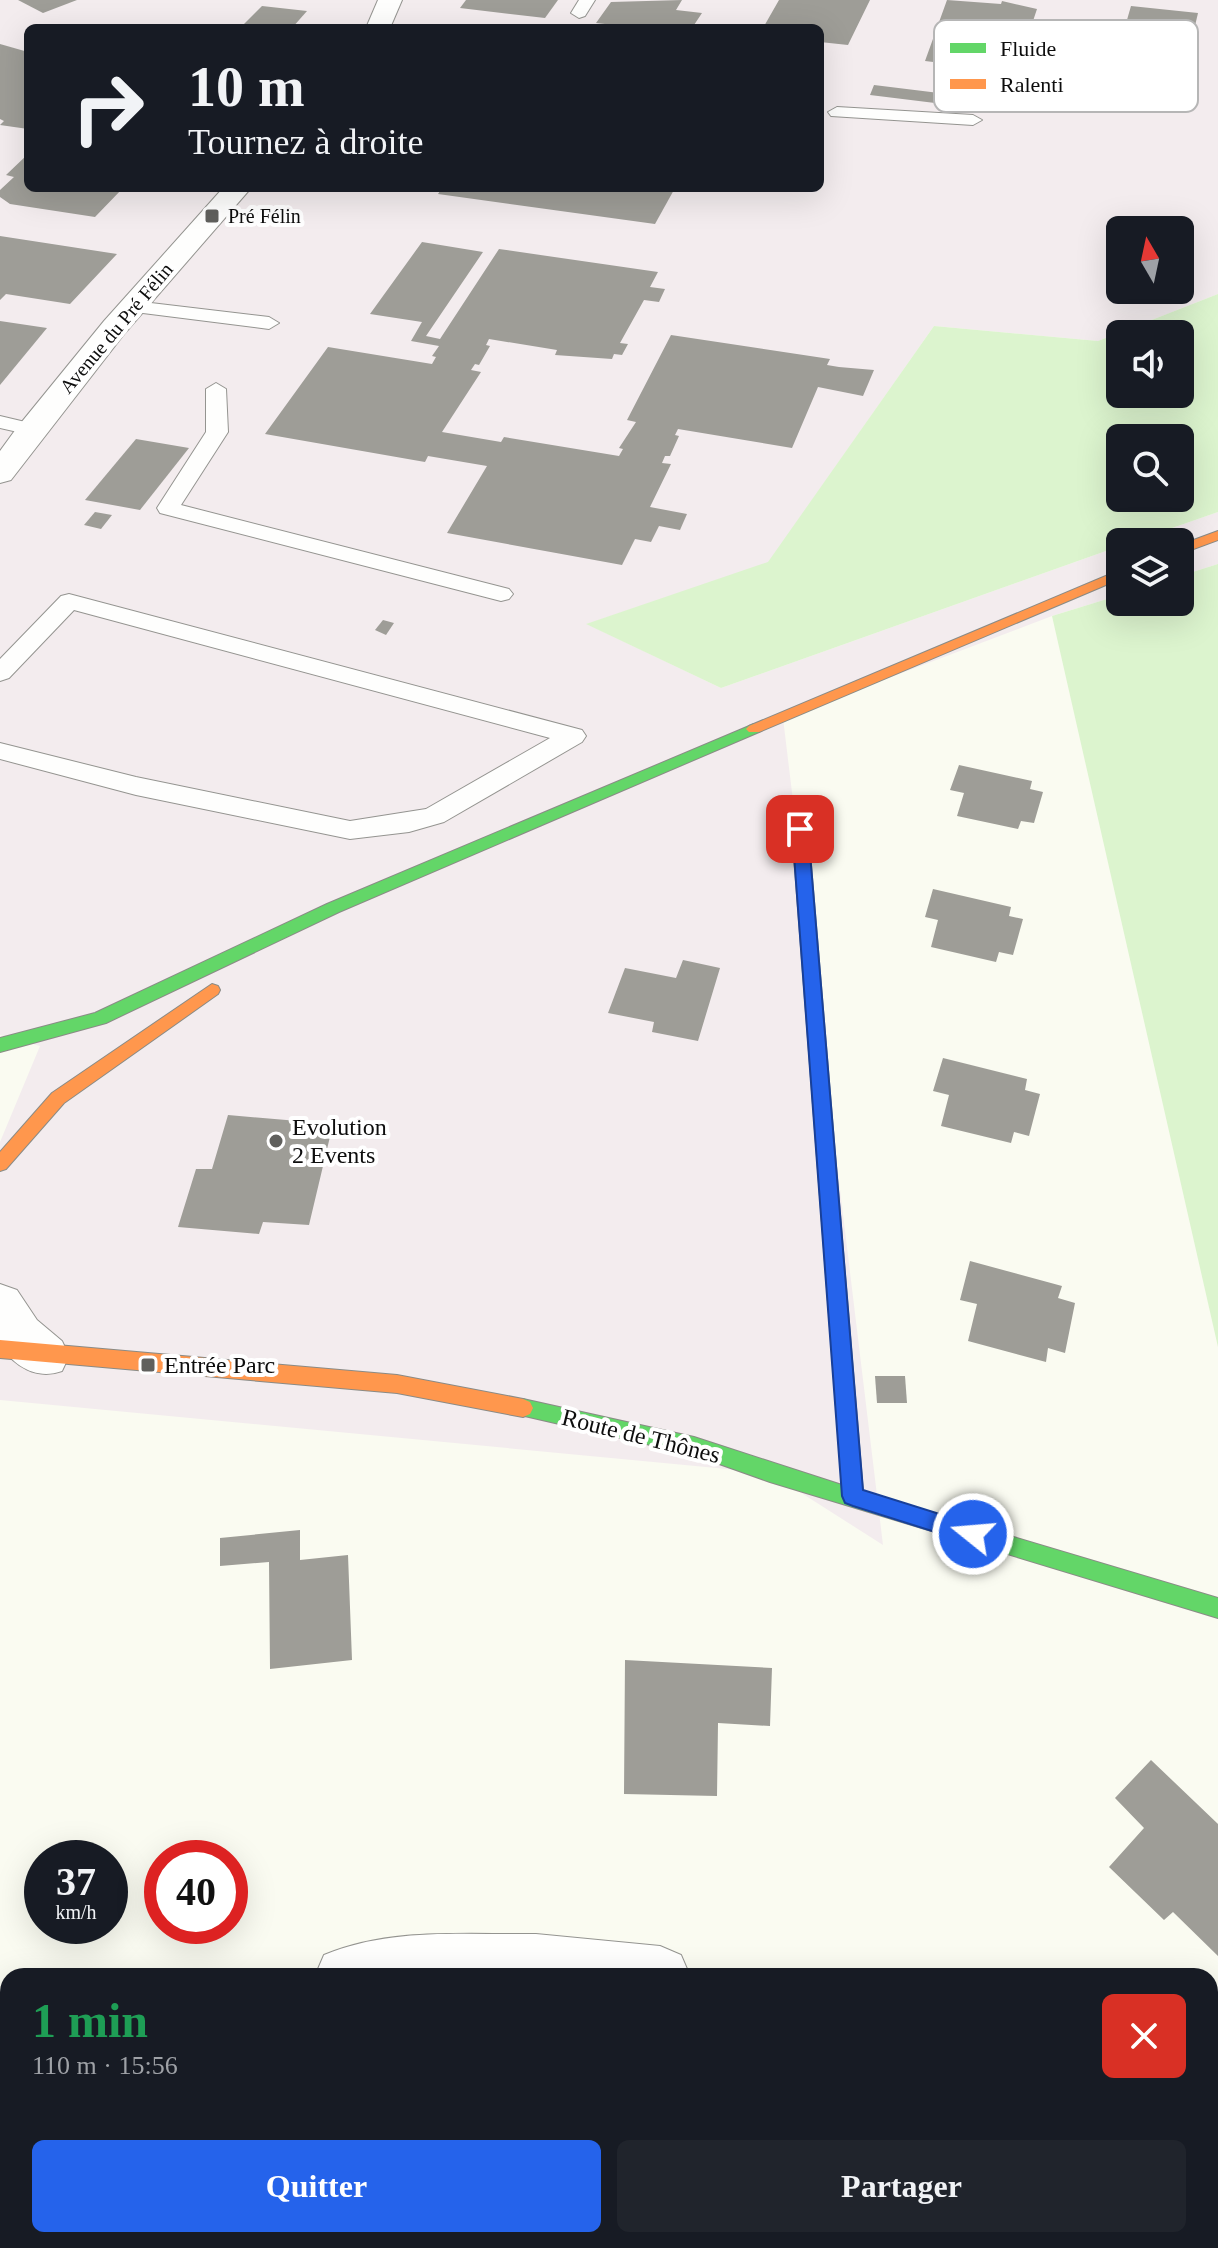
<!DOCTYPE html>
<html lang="fr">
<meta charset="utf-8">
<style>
:root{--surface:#171b24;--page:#20242c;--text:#f1f3f6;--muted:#9ea1a6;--accent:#2563eb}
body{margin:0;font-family:"Times New Roman",serif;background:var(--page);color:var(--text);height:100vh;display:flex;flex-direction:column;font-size:30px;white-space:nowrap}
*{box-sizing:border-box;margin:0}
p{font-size:26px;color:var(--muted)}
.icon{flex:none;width:44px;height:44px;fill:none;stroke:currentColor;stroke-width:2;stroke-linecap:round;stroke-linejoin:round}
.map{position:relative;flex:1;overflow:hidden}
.side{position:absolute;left:0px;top:1968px;width:1218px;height:280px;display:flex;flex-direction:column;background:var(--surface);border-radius:24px 24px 0 0;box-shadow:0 8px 32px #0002}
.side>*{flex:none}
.guide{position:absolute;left:24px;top:24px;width:800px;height:168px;border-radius:12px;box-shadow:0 8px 32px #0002;background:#171b24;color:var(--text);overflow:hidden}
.needle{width:52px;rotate:351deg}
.fabs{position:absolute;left:1106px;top:216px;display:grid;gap:16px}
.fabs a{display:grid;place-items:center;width:88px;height:88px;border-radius:12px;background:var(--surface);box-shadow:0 8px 32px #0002;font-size:40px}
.speed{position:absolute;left:24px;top:1840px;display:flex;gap:16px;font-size:40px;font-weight:700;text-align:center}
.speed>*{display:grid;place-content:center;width:104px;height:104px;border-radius:50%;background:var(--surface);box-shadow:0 8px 32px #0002;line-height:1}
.speed small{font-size:20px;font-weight:400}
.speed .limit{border:12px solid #d22;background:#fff;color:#111}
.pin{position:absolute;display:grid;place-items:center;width:68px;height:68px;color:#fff;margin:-34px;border-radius:16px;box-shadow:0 4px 12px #0006}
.me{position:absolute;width:88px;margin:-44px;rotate:287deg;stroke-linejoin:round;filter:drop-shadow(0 0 6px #0008)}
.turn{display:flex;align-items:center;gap:28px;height:168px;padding:0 32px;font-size:36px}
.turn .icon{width:104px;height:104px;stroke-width:2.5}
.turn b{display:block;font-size:56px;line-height:68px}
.round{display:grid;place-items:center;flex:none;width:84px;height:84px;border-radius:12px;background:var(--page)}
.overview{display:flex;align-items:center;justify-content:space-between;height:136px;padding:0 32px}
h1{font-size:48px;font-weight:600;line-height:60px;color:#1e9e55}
.cta{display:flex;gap:16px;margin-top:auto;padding:16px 32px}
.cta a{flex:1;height:92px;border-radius:12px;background:var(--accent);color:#fff;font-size:32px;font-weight:600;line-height:92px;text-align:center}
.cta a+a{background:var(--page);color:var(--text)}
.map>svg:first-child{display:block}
.industrial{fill:#f3ecee;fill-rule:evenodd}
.green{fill:#dcf4ce;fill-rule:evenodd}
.building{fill:#9e9d97}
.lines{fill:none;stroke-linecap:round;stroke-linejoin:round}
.lane-casing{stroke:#949490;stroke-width:2}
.street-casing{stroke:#949490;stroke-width:2}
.fast-casing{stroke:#8a8b86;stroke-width:2}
.slow-casing{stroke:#8a8b86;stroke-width:2}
.lane{fill:#fefefd;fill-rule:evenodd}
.street{fill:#fefefd;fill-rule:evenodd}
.fast{fill:#63d668;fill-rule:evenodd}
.slow{fill:#ff974d;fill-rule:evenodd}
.route{fill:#2563eb;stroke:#184099;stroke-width:2}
.poi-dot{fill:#60605d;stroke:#fff;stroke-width:3}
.labels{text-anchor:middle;stroke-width:8;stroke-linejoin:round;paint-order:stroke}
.far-poi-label{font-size:20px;fill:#0d0d0d;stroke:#fff;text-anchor:start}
.far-street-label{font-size:20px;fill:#0d0d0d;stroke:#fff}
.poi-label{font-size:24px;fill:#0d0d0d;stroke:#fff;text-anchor:start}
.street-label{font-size:24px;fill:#0d0d0d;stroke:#fff}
.key{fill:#fff;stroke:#b6b6b6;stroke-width:2}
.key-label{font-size:22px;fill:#0d0d0d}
</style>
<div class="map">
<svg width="1218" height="2248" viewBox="0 0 1218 2248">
<rect width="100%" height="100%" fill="#fafbf1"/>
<g class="industrial">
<path d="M0 0H1218V294L1098 341 934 326 768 563 587 624 721 688 1120 546V595L1052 616 783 718 883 1545 770 1473 0 1400V1142L40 1046 0 1035ZM28 28H820V188H28ZM1120 230H1180V290H1120Z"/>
<path d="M1218 512V564L1180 576V542H1132Z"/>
</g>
<g class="green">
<path d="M1218 294V512L1132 542H1120V546L721 688 586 624 768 562 934 326 1098 341ZM1120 334H1180V394H1120ZM1120 438H1180V498H1120Z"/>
<path d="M1218 564V1347L1052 616 1120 595V602H1180V576Z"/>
</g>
<g class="building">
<path d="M18 0H77L43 13Z"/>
<path d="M466 0H558L545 18 460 8Z"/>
<path d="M682 0 676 10 702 13 692 28H640L596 23 611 2Z"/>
<path d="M779 0H870L848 45 820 42V28H763Z"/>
<path d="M947 0 1001 4 1002 1 1037 9 1031 27 998 23 983 68 925 61Z"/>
<path d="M262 6 307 11 292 28H240Z"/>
<path d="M1131 6 1198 13 1187 60 1118 51Z"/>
<path d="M0 44 28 52V129L0 125 4 121 0 119Z"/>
<path d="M874 85 939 93 935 103 870 95Z"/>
<path d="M28 154V188H123L95 217 10 204 0 197V190L14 177 6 175Z"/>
<path d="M442 188H675L655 224 438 194Z"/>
<path d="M0 236 117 254 70 304 6 294 0 300Z"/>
<path d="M422 242 483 252 426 336 440 339 499 249 658 272 650 287 665 289 659 302 644 300 620 343 628 344 622 355 614 354 612 359 555 355 557 350 489 339 486 345 490 346 479 365 475 364 471 370 481 372 442 432 501 442 504 437 619 456 623 449 619 448 636 422 627 420 671 335 830 359 827 365 839 367 874 370 863 396 818 387 792 448 678 429 675 435 679 436 670 456H665L662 463 671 464 650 507 687 514 680 530 659 526 651 542 635 539 622 565 447 533 487 466 428 456 425 462 265 434 328 347 432 364 436 357 432 356 439 346 411 341 422 322 370 314Z"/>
<path d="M0 321 47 328 0 385Z"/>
<path d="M136 439 189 448 140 510 85 500Z"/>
<path d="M95 512 112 515 101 529 84 525Z"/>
<path d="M383 620 394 623 386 635 375 630Z"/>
<path d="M959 765 1032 781 1030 789 1043 792 1034 823 1021 821 1018 829 957 816 964 793 950 790Z"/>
<path d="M933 889 1011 907 1009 916 1023 919 1013 955 999 952 996 962 931 947 938 920 925 917Z"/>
<path d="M683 960 720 968 698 1041 652 1032 654 1022 608 1013 625 968 676 978Z"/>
<path d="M943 1058 1027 1079 1025 1090 1040 1094 1029 1136 1014 1132 1011 1143 941 1126 949 1095 933 1091Z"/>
<path d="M228 1115 333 1124 309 1225 263 1222 259 1234 178 1227 196 1169H212Z"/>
<path d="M970 1261 1062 1286 1058 1298 1075 1303 1065 1353 1048 1348 1046 1362 968 1341 977 1304 960 1300Z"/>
<path d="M875 1376H905L907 1403H877Z"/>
<path d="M300 1530V1560L348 1555 352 1660 270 1669 269 1562 220 1566V1538Z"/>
<path d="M625 1660 772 1668 770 1726 718 1723 717 1796 624 1794Z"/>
<path d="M1151 1760 1218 1824V1956L1173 1912 1164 1920 1109 1867 1144 1828 1115 1798Z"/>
<path d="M435 2240H555L553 2248H460Z"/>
</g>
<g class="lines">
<defs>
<g id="lane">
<path d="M579 0H595L585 16 579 18 571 13Z"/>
<path d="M837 107 973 115 982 120 973 125 831 116 828 112Z"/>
<path d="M134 301 269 317 279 323 269 329 127 311 124 307 127 303Z"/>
<path d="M216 383 226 389 228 432 181 505 509 589 513 594 509 599 501 601 160 513 157 508 206 432V389Z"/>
<path d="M0 416 38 425 42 429 31 435 0 428Z"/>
<path d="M69 594 582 730 586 736 582 742 444 822 409 832 350 839 136 795 0 759V743L136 777 350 821 426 809 550 738 74 610 9 678 0 681V659L61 596Z"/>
</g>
<g id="street">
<path d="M378 0H402L390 28H366Z"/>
<path d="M223 188H251L125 333 11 480 0 483V451L16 429 104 321Z"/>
<path d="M0 1284 17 1290 37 1320 62 1341 69 1356 62 1371C37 1380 15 1367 0 1345Z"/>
<path d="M536 1934 660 1946 681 1955 690 1976H315L324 1955C391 1927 465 1935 536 1934Z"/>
<path d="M1210 2216 1218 2223V2248H1161L1158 2240H1210Z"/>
</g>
<g id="fast">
<path d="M754 724 762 729 759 732 339 912 106 1023 0 1052V1038L95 1013 327 904Z"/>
<path d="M800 824 808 829 863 1492 1218 1598V1618L770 1482 694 1455 516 1414 513 1408 516 1402 523 1399 694 1437 842 1485 792 829Z"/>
</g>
<g id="slow">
<path d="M1218 531V540L1180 554V545Z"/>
<path d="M1120 570V579L759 732H749L746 729 749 726Z"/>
<path d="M212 984 218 986 220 990 218 994 64 1103 6 1169 0 1171V1152L52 1093Z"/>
<path d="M0 1340 397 1375 523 1399 530 1402 533 1408 530 1414 523 1417 397 1393 0 1358Z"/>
</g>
</defs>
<use href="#lane" class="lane-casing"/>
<use href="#street" class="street-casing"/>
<use href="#fast" class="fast-casing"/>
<use href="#slow" class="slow-casing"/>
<use href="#lane" class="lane"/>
<use href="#street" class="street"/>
<use href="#fast" class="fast"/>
<use href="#slow" class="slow"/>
</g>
<path class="route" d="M800 824 808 829 863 1490 981 1527 984 1534 981 1541 973 1544 853 1506 845 1503 842 1496 792 829Z"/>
<g class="poi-dot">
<rect x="204" y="208" width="16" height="16" rx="4"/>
<circle cx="276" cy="1141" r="8"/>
<rect x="140" y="1357" width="16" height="16" rx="4"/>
</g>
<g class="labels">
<g class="far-poi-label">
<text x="228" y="223">Pré Félin</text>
</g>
<g class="far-street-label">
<text transform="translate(116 328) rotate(-50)" y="7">Avenue du Pré Félin</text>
</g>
<g class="poi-label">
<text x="292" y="1135">Evolution<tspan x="292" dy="28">2 Events</tspan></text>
<text x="164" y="1373">Entrée Parc</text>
</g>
<g class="street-label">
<text transform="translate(641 1436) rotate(14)" y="8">Route de Thônes</text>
</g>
</g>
<rect x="934" y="20" width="264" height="92" rx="12" class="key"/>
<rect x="950" y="43" width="36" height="10" fill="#63d668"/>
<rect x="950" y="79" width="36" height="10" fill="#ff974d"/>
<g class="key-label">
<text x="1000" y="56">Fluide</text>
<text x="1000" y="92">Ralenti</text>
</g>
</svg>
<div class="fabs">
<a><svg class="needle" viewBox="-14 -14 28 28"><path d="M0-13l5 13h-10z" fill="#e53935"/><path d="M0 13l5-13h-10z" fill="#9ea1a6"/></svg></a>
<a><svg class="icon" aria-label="sound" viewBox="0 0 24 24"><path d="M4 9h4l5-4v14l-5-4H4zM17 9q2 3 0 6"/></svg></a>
<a><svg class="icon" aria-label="search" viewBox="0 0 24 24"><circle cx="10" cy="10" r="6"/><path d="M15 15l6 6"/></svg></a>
<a><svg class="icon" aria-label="layers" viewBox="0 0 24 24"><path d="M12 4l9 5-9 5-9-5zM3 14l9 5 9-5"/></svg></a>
</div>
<div class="speed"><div>37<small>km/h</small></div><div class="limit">40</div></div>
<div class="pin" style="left:800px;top:829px;background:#d93025"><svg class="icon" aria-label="arrive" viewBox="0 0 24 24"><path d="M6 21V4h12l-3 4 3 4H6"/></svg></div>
<svg class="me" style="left:973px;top:1534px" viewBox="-20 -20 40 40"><circle r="17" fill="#2563eb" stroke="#fff" stroke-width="3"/><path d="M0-11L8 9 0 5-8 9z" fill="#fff"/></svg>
<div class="guide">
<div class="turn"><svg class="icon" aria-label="right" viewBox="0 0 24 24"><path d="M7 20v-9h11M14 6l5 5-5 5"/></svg><div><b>10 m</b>Tournez à droite</div></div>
</div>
<section class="side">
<div class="overview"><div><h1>1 min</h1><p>110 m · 15:56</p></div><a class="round" style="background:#d93025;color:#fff"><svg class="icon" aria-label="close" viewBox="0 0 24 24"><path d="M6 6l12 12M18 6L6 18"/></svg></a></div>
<div class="cta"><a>Quitter</a><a>Partager</a></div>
</section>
</div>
